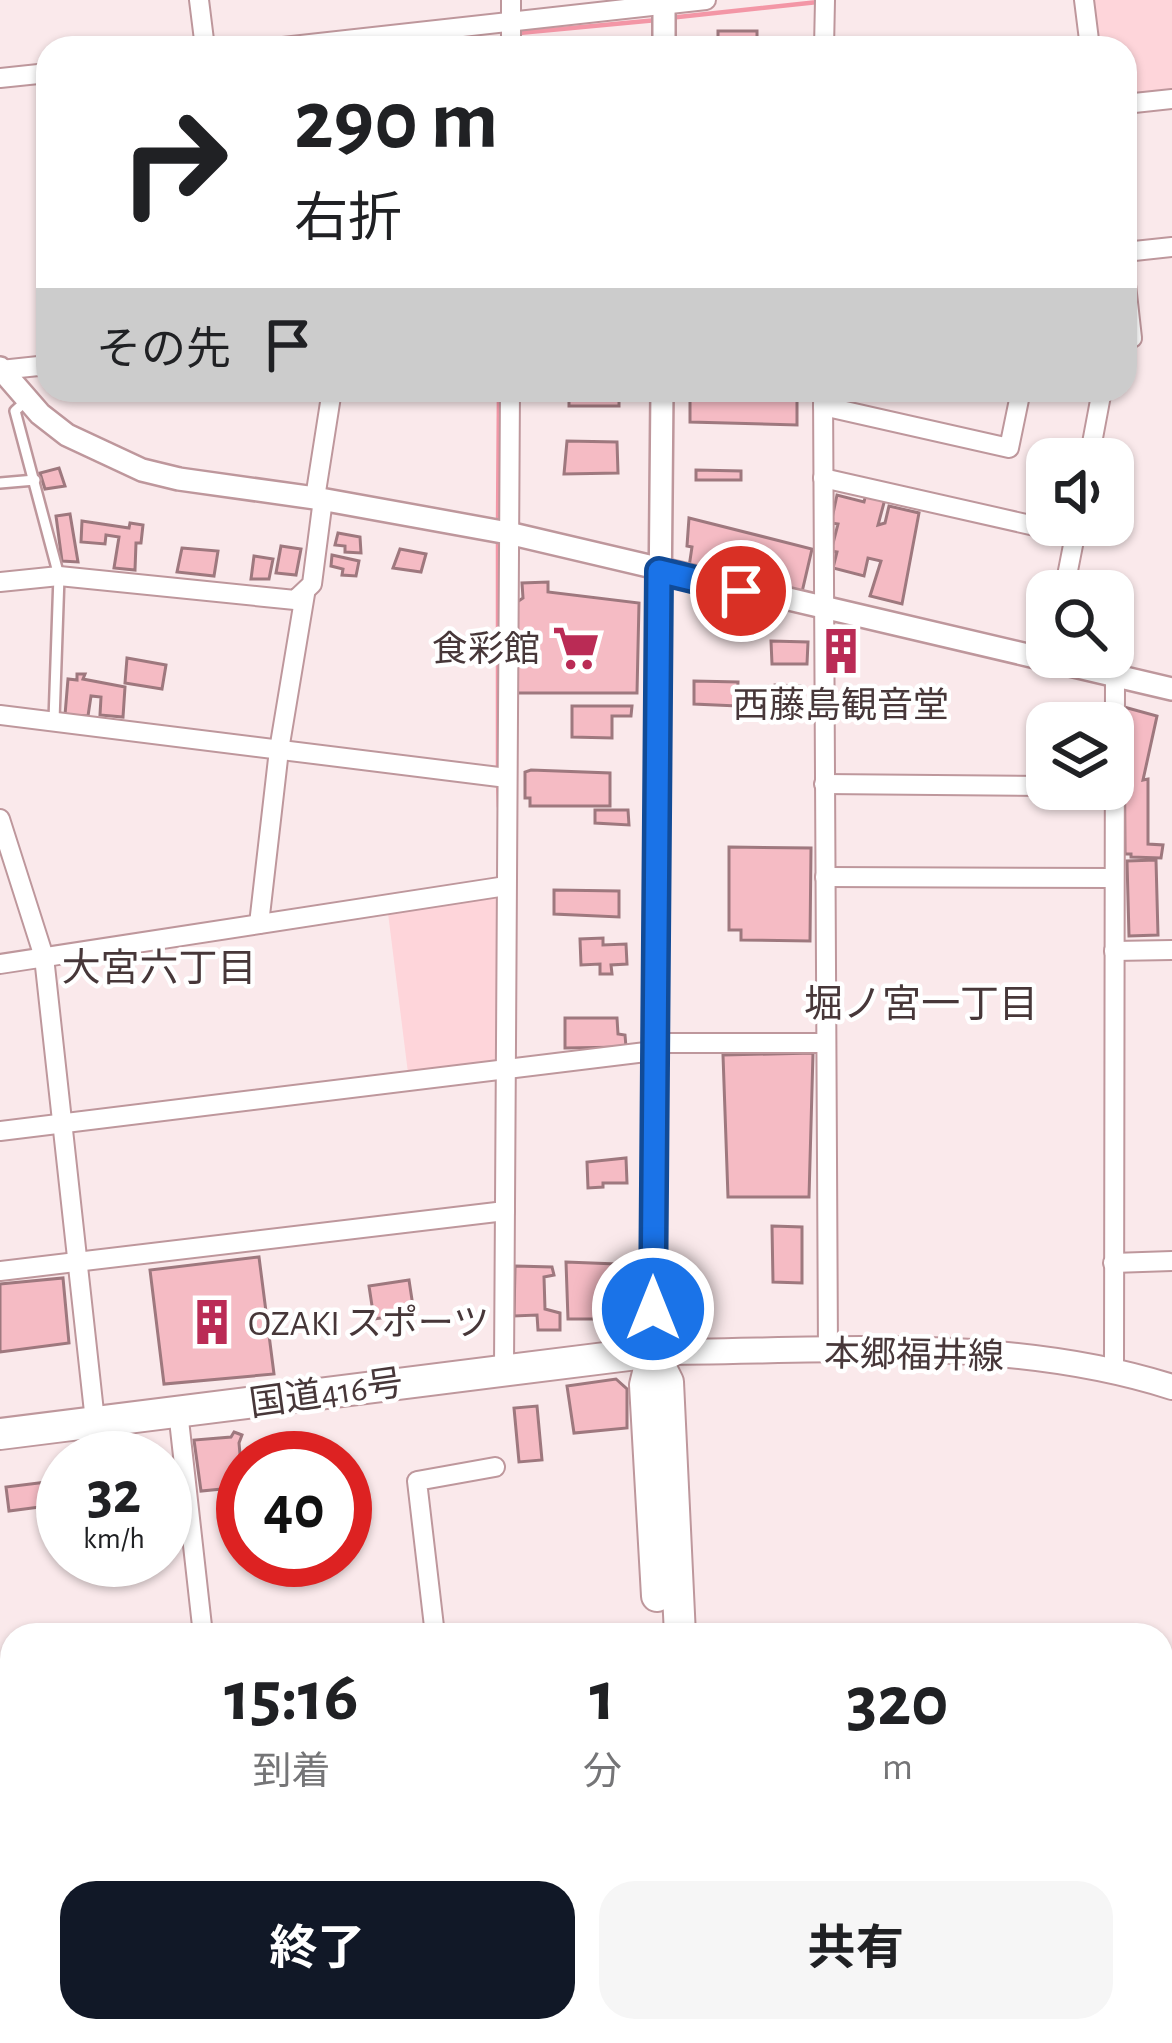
<!DOCTYPE html>
<html lang="ja">
<meta charset="utf-8">
<style>
:root{--surface:#fff;--page:#f6f6f6;--text:#202124;--muted:#757577;--accent:#111827}
body{margin:0;font-family:"Alegreya Sans","Noto Sans JP",sans-serif;background:var(--page);color:var(--text);height:100vh;display:flex;flex-direction:column;font-size:45px;white-space:nowrap}
*{box-sizing:border-box;margin:0}
p{font-size:39px;color:var(--muted)}
.icon{flex:none;width:66px;height:66px;fill:none;stroke:currentColor;stroke-width:2;stroke-linecap:round;stroke-linejoin:round}
.map{position:relative;flex:1;overflow:hidden}
.side{position:absolute;left:0px;top:1623px;width:1173px;height:420px;display:flex;flex-direction:column;background:var(--surface);border-radius:36px 36px 0 0;box-shadow:0 3px 9px #0004}
.side>*{flex:none}
.guide{position:absolute;left:36px;top:36px;width:1101px;height:366px;border-radius:36px;box-shadow:0 3px 9px #0004;background:#fff;color:var(--text);overflow:hidden}
.buttons{position:absolute;left:1026px;top:438px;display:grid;gap:24px}
.buttons a{display:grid;place-items:center;width:108px;height:108px;border-radius:24px;background:var(--surface);box-shadow:0 3px 9px #0004;font-size:60px}
.speed{position:absolute;left:36px;top:1431px;display:flex;gap:24px;font-size:60px;font-weight:700;text-align:center}
.speed>*{display:grid;place-content:center;width:156px;height:156px;border-radius:50%;background:var(--surface);box-shadow:0 3px 9px #0004;line-height:1}
.speed small{font-size:30px;font-weight:400}
.speed .limit{border:18px solid #d22;background:#fff;color:#111}
.pin{position:absolute;display:grid;place-items:center;width:102px;height:102px;color:#fff;margin:-51px;border:6px solid #fff;border-radius:50%;box-shadow:0 3px 12px #0007}
.me{position:absolute;width:132px;margin:-66px;rotate:0deg;stroke-linejoin:round;filter:drop-shadow(0 0 9px #0008)}
.turn{display:flex;align-items:center;gap:42px;height:252px;padding:0 60px;font-size:54px}
.turn .icon{width:156px;height:156px;stroke-width:2.5}
.turn b{display:block;font-size:84px;line-height:102px}
.then{display:flex;align-items:center;height:114px;padding:0 60px;background:#0003;gap:24px;font-size:45px}
.eta{display:flex;justify-content:space-evenly;align-items:center;height:204px;text-align:center}
.eta b{font-size:72px;font-weight:700;line-height:84px}
.action{display:flex;gap:24px;margin-top:auto;padding:24px 60px}
.action a{flex:1;height:138px;border-radius:36px;background:var(--accent);color:#fff;font-size:48px;font-weight:700;line-height:138px;text-align:center}
.action a+a{background:var(--page);color:var(--text)}
.map>svg:first-child{display:block}
.green{fill:#fed5da}
.lines{fill:none;stroke-linecap:round;stroke-linejoin:round}
.stream{stroke:#f396a6;stroke-width:4.5}
.building{fill:#f5bbc4;stroke:#9e787e;stroke-width:3}
.service-casing{stroke:#be979c;stroke-width:14}
.minor-casing{stroke:#be979c;stroke-width:22}
.tertiary-casing{stroke:#be979c;stroke-width:26}
.secondary-casing{stroke:#be979c;stroke-width:28}
.trunk-casing{stroke:#be979c;stroke-width:34}
.service{stroke:#fff;stroke-width:9}
.minor{stroke:#fff;stroke-width:18}
.tertiary{stroke:#fff;stroke-width:21}
.secondary{stroke:#fff;stroke-width:24}
.trunk{stroke:#fff;stroke-width:30}
.route-casing{stroke:#114b97;stroke-width:30}
.route{stroke:#1a73e8;stroke-width:21}
.labels{text-anchor:middle;stroke-width:9;stroke-linejoin:round;paint-order:stroke}
.poi-label{font-size:36px;fill:#473739;stroke:#fff;text-anchor:end}
.street-label{font-size:36px;fill:#473739;stroke:#fff}
.neighbourhood-label{font-size:39px;fill:#473739;stroke:#fff}
</style>
<div class="map">
<svg width="1172" height="2043" viewBox="0 0 1172 2043">
<rect width="100%" height="100%" fill="#fae9eb"/>
<g class="green">
<path d="M1084 0H1172V99L1125 104V48H1090Z"/>
<path d="M506 886 505 1069 409 1081 387 905Z"/>
</g>
<g class="lines">
<g class="stream">
<path d="M669 18 818 2"/>
<path d="M519 33 657 20"/>
<path d="M498 525 499 390"/>
<path d="M498 536V771"/>
<path d="M498 782 499 807"/>
</g>
</g>
<g class="building">
<rect x="718" y="31" width="39" height="17"/>
<rect x="569" y="390" width="50" height="16"/>
<path d="M690 390H797V425L690 422Z"/>
<path d="M567 441 617 442 618 473 564 474Z"/>
<path d="M59 468 65 486 45 489 40 473Z"/>
<path d="M696 470 741 471V480H696Z"/>
<path d="M866 494 885 499 878 525 885 523 889 506 919 513 902 604 870 596 881 561 868 558 864 576 833 568 837 552 831 551 838 524 831 523 837 495 864 502Z"/>
<path d="M70 514 78 562 62 561 56 516Z"/>
<path d="M689 518 812 549 802 592 689 567 692 547 687 546Z"/>
<path d="M82 521 129 528 130 523 143 525 141 543H136L135 570 114 568 119 537 106 535 105 544 81 542Z"/>
<path d="M338 533 360 537 361 553 345 552V546L335 545Z"/>
<path d="M281 546 301 549 296 575 276 573Z"/>
<path d="M182 548 218 551 214 576 177 572Z"/>
<path d="M400 549 426 554 421 572 393 568Z"/>
<path d="M332 555 359 561 356 576 342 575 343 569 331 566Z"/>
<path d="M254 556 273 559 269 579H251Z"/>
<path d="M548 582V592L639 603 637 693H515L514 604 523 598 522 583Z"/>
<path d="M832 640 852 642 850 662 829 660Z"/>
<path d="M771 641 808 642 807 664H772Z"/>
<path d="M127 658 166 665 162 689 125 683Z"/>
<path d="M77 674H85L83 679 125 687 123 717 100 715 101 697 91 696 88 716 65 715 68 679 77 680Z"/>
<path d="M694 681 738 682 737 706 694 704Z"/>
<path d="M775 685 800 686V706H774Z"/>
<path d="M572 706H632L631 716H612V738L572 737Z"/>
<path d="M1124 707 1157 716 1143 780 1148 779V844L1163 845 1161 858 1131 857V854H1125Z"/>
<path d="M531 770 610 773V806H530V798H525V772Z"/>
<path d="M595 810H628L629 825 595 823Z"/>
<path d="M729 847 811 848 810 941 741 940V930H729Z"/>
<path d="M1156 860 1158 935 1129 936 1127 861Z"/>
<path d="M554 890 619 891V917L554 914Z"/>
<path d="M603 938V945L626 944 627 964 611 965 612 974H600V964L581 965 580 939Z"/>
<path d="M565 1018H617L618 1034 625 1035 626 1047 565 1048Z"/>
<path d="M813 1053 809 1197H728L723 1055Z"/>
<path d="M626 1158 627 1183H603V1187L588 1188 587 1162Z"/>
<path d="M772 1226 802 1227V1283L773 1282Z"/>
<path d="M259 1257 274 1374 164 1384 150 1270Z"/>
<path d="M566 1262 616 1264 617 1319H568Z"/>
<path d="M515 1266 552 1267 554 1275 544 1277 545 1309 560 1313V1330H538L537 1315 514 1316Z"/>
<path d="M63 1278 69 1343 0 1352V1284Z"/>
<path d="M409 1280 414 1313 374 1319 369 1286Z"/>
<path d="M616 1379 627 1389V1428L574 1433 567 1386Z"/>
<path d="M537 1406 542 1460 519 1462 514 1408Z"/>
<path d="M234 1432 242 1435 239 1443 243 1487 201 1491 194 1440 231 1437Z"/>
<path d="M63 1480V1504L9 1511 6 1487Z"/>
</g>
<g class="lines">
<defs>
<g id="service">
<path d="M26 401 15 411 59 576 54 720"/>
<path d="M0 483 35 480"/>
</g>
<g id="minor">
<path d="M199 0 205 48"/>
<path d="M1084 0 1090 48"/>
<path d="M274 48 706 0"/>
<path d="M511 48V0"/>
<path d="M824 48 825 0"/>
<path d="M0 78 48 73"/>
<path d="M1125 104 1172 99"/>
<path d="M1125 252 1172 247"/>
<path d="M1125 276 1132 338 1125 342"/>
<path d="M0 370 48 365"/>
<path d="M823 390 828 1352"/>
<path d="M823 406 1009 448 1021 390"/>
<path d="M1089 459 1102 390"/>
<path d="M823 478 1075 535 1077 525"/>
<path d="M315 498 332 390"/>
<path d="M0 582 59 576 295 600 312 584 323 499"/>
<path d="M1064 591 1075 535"/>
<path d="M0 715 507 778"/>
<path d="M824 784 1047 786"/>
<path d="M0 819 44 957 95 1421"/>
<path d="M825 877 1114 878"/>
<path d="M259 924 279 750 305 594"/>
<path d="M1114 951 1172 950"/>
<path d="M0 964 506 886"/>
<path d="M654 1043H826"/>
<path d="M0 1131 654 1051"/>
<path d="M1113 1263 1172 1261"/>
<path d="M0 1271 505 1211"/>
<path d="M504 1368 510 390"/>
<path d="M1114 1371 1115 676"/>
<path d="M178 1411 203 1635"/>
<path d="M435 1635 417 1481 495 1467"/>
<path d="M0 1787 12 1786"/>
<path d="M251 2031 253 2043"/>
</g>
<g id="tertiary">
<path d="M664 48V0"/>
<path d="M0 368 40 414 67 435 142 470 179 479 315 498 508 533 1172 689"/>
<path d="M653 1352 662 390"/>
</g>
<path id="secondary" d="M653 1352C825 1352 1006 1334 1172 1387"/>
<g id="trunk">
<path d="M653 1352 668 1382 680 1635"/>
<path d="M653 1352 645 1385 657 1596"/>
<path d="M0 1434 653 1352"/>
<path d="M697 2031 698 2043"/>
<path d="M718 2031 719 2043"/>
</g>
</defs>
<use href="#service" class="service-casing"/>
<use href="#minor" class="minor-casing"/>
<use href="#tertiary" class="tertiary-casing"/>
<use href="#secondary" class="secondary-casing"/>
<use href="#trunk" class="trunk-casing"/>
<use href="#service" class="service"/>
<use href="#minor" class="minor"/>
<use href="#tertiary" class="tertiary"/>
<use href="#secondary" class="secondary"/>
<use href="#trunk" class="trunk"/>
</g>
<g class="lines">
<defs>
<path id="route" d="M653 1309 659 571 741 591"/>
</defs>
<use href="#route" class="route-casing"/>
<use href="#route" class="route"/>
</g>
<defs>
<symbol id="supermarket-bare" viewBox="-9 -9 18 18"><path d="M-6-5.5h2.5l.6 2H6L4.5 2H-2.5L-4.4-4H-6ZM-1.5 3.2a1.3 1.3 0 1 0 .1 0ZM3 3.2a1.3 1.3 0 1 0 .1 0Z" fill="#ba2b55" stroke="#fff" stroke-width="2.5" paint-order="stroke"/></symbol>
<symbol id="building-bare" viewBox="-9 -9 18 18"><path d="M-4-6H4V6H1V3H-1V6H-4ZM-2.5-4.3h1.7v1.8h-1.7ZM.8-4.3h1.7v1.8H.8ZM-2.5-1h1.7V.8h-1.7ZM.8-1h1.7V.8H.8Z" fill="#ba2b55" stroke="#fff" stroke-width="2.5" paint-order="stroke"/></symbol>
</defs>
<g fill-rule="evenodd">
<use href="#supermarket-bare" x="543" y="615" width="66" height="66"/>
<use href="#building-bare" x="808" y="618" width="66" height="66"/>
<use href="#building-bare" x="179" y="1289" width="66" height="66"/>
</g>
<g class="labels">
<g class="poi-label">
<text x="540" y="661">食彩館</text>
<text x="841" y="717" text-anchor="middle">西藤島観音堂</text>
<text x="248" y="1335" text-anchor="start">OZAKI スポーツ</text>
</g>
<g class="street-label">
<text transform="translate(914 1354) rotate(1)" y="13">本郷福井線</text>
<text transform="translate(326 1392) rotate(-8)" y="13">国道416号</text>
</g>
<g class="neighbourhood-label">
<text x="159" y="981">大宮六丁目</text>
<text x="921" y="1017">堀ノ宮一丁目</text>
</g>
</g>
</svg>
<div class="buttons">
<a><svg class="icon" aria-label="sound" viewBox="0 0 24 24"><path d="M4 9h4l5-4v14l-5-4H4zM17 9q2 3 0 6"/></svg></a>
<a><svg class="icon" aria-label="search" viewBox="0 0 24 24"><circle cx="10" cy="10" r="6"/><path d="M15 15l6 6"/></svg></a>
<a><svg class="icon" aria-label="layers" viewBox="0 0 24 24"><path d="M12 4l9 5-9 5-9-5zM3 14l9 5 9-5"/></svg></a>
</div>
<div class="speed"><div>32<small>km/h</small></div><div class="limit">40</div></div>
<div class="pin" style="left:741px;top:591px;background:#d93025"><svg class="icon" aria-label="arrive" viewBox="0 0 24 24"><path d="M6 21V4h12l-3 4 3 4H6"/></svg></div>
<svg class="me" style="left:653px;top:1309px" viewBox="-20 -20 40 40"><circle r="17" fill="#1a73e8" stroke="#fff" stroke-width="3"/><path d="M0-11L8 9 0 5-8 9z" fill="#fff"/></svg>
<div class="guide">
<div class="turn"><svg class="icon" aria-label="right" viewBox="0 0 24 24"><path d="M7 20v-9h11M14 6l5 5-5 5"/></svg><div><b>290 m</b>右折</div></div>
<div class="then">その先<svg class="icon" aria-label="arrive" viewBox="0 0 24 24"><path d="M6 21V4h12l-3 4 3 4H6"/></svg></div>
</div>
<section class="side">
<div class="eta">
<div><b>15:16</b><p>到着</p></div>
<div><b>1</b><p>分</p></div>
<div><b>320</b><p>m</p></div>
</div>
<div class="action"><a>終了</a><a>共有</a></div>
</section>
</div>
